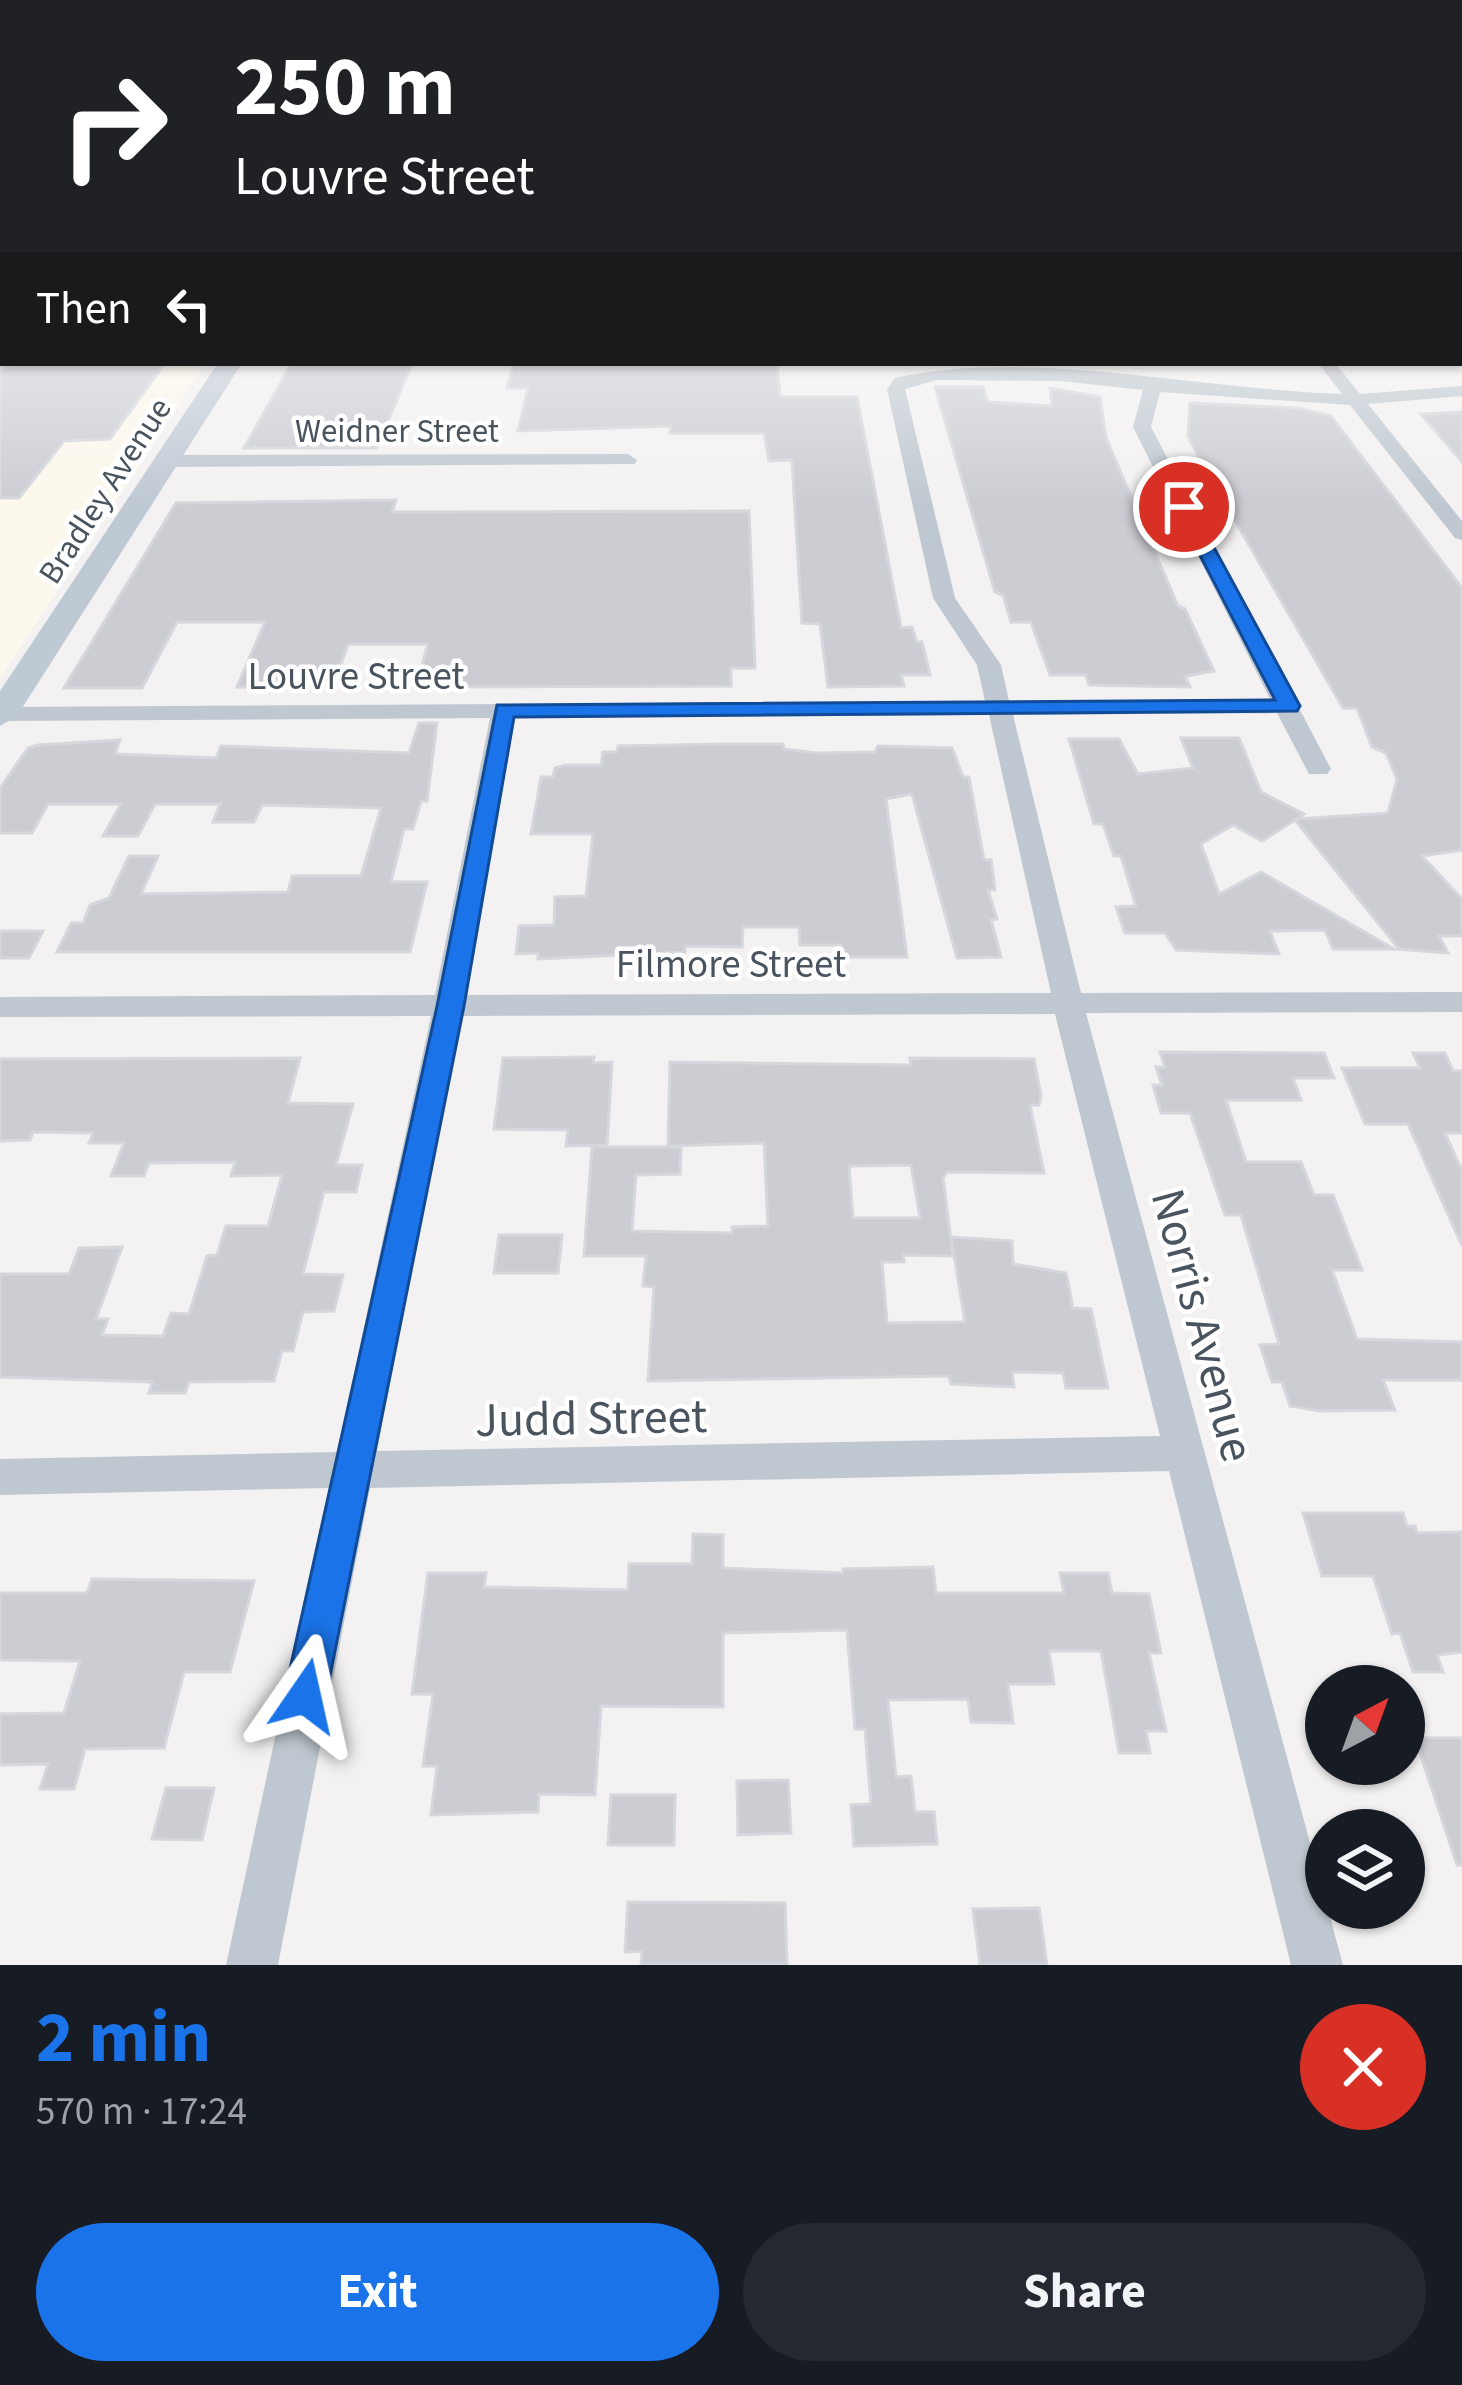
<!DOCTYPE html>
<meta charset="utf-8">
<style>
:root{--surface:#171b24;--page:#242831;--text:#f1f3f6;--muted:#9ea1a6;--accent:#1a73e8}
body{margin:0;font-family:"Source Sans 3",sans-serif;background:var(--page);color:var(--text);height:100vh;display:flex;flex-direction:column;font-size:45px;white-space:nowrap}
*{box-sizing:border-box;margin:0}
p{font-size:39px;color:var(--muted)}
.icon{flex:none;width:66px;height:66px;fill:none;stroke:currentColor;stroke-width:2;stroke-linecap:round;stroke-linejoin:round}
.map{position:relative;height:1965px;overflow:hidden}
.drawer{display:flex;flex-direction:column;background:var(--surface);flex:1}
.drawer>*{flex:none}
.guide{position:absolute;left:0px;top:0px;width:1464px;height:366px;box-shadow:0 3px 9px #0004;background:#202124;color:#fff;overflow:hidden}
.needle{width:78px;rotate:41deg}
.fabs{position:absolute;left:1305px;top:1665px;display:grid;gap:24px}
.fabs a{display:grid;place-items:center;width:120px;height:120px;border-radius:50%;background:var(--surface);box-shadow:0 3px 9px #0004;font-size:60px}
.pin{position:absolute;display:grid;place-items:center;width:102px;height:102px;color:#fff;margin:-51px;border:6px solid #fff;border-radius:50%;box-shadow:0 3px 12px #0007}
.me{position:absolute;width:132px;margin:-66px;rotate:11deg;stroke-linejoin:round;filter:drop-shadow(0 0 9px #0008)}
.turn{display:flex;align-items:center;gap:42px;height:252px;padding:0 36px;font-size:54px}
.turn .icon{width:156px;height:156px;stroke-width:2.5}
.turn b{display:block;font-size:84px;line-height:102px}
.then{display:flex;align-items:center;height:114px;padding:0 36px;background:#0003;gap:24px;font-size:45px}
.round{display:grid;place-items:center;flex:none;width:126px;height:126px;border-radius:63px;background:var(--page)}
.summary{display:flex;align-items:center;justify-content:space-between;height:204px;padding:0 36px}
h1{font-size:72px;font-weight:700;line-height:90px;color:var(--accent)}
.button{display:flex;gap:24px;margin-top:auto;padding:24px 36px}
.button a{flex:1;height:138px;border-radius:72px;background:var(--accent);color:#fff;font-size:48px;font-weight:700;line-height:138px;text-align:center}
.button a+a{background:var(--page);color:var(--text)}
.map>svg:first-child{display:block}
.commercial{fill:#fcf8ec}
.building{fill:#cbcdd3;stroke:#d5d7dc;stroke-width:3;fill-rule:evenodd}
.lines{fill:none;stroke-linecap:round;stroke-linejoin:round}
.highway-casing{stroke:#758dab;stroke-width:6}
.street{fill:#bfc8d0;fill-rule:evenodd}
.secondary{fill:#bfc9d4;fill-rule:evenodd}
.highway{fill:#8aa2bf;fill-rule:evenodd}
.route{fill:#1a73e8;stroke:#114b97;stroke-width:3}
.labels{text-anchor:middle;stroke-width:9;stroke-linejoin:round;paint-order:stroke}
.far-street-label{font-size:33px;fill:#49545f;stroke:#fff}
.street-label{font-size:39px;fill:#49545f;stroke:#fff}
.near-street-label{font-size:48px;fill:#49545f;stroke:#fff}
</style>
<div class="map">
<svg width="1462" height="1965" viewBox="0 0 1462 1965">
<rect width="100%" height="100%" fill="#f3f1f1"/>
<path class="commercial" d="M0 297 3 363H206L0 678Z"/>
<g class="building">
<path d="M0 363H165L110 439 64 441 19 498H0Z"/>
<path d="M292 363H412L377 448H244Z"/>
<path d="M514 363H777L780 397H857L901 628 912 627 917 642H922L930 675H901L904 686 828 687 820 624 802 623 792 460 769 461 764 433H670L671 426 518 431 528 388H507Z"/>
<path d="M935 387H983L988 402 1052 406 1050 388 1100 397 1106 438 1178 606 1185 609 1214 671 1185 676 1190 687 1089 685 1086 675H1050L1031 622H1011L1003 595 995 592Z"/>
<path d="M1190 403 1298 408 1331 416 1462 588V850L1422 856 1462 899V936H1439L1448 953 1399 949 1295 820 1262 841 1233 825 1201 844 1219 894 1261 872 1394 949H1333L1325 930 1270 931 1279 954 1176 950 1165 933H1125L1116 907 1136 906 1121 856H1114L1103 824H1094L1069 739H1119L1138 774 1193 768 1181 738H1239L1261 792 1304 814 1297 819 1388 813 1397 779 1386 753 1372 747 1357 708H1343L1200 460 1188 436Z"/>
<path d="M1462 412V462L1421 414Z"/>
<path d="M396 500 392 512 749 511 755 668H731V686L416 687 428 644H348L333 687H237L265 622H177L142 688H64L176 503Z"/>
<path d="M419 723H437L427 801H421L413 829H404L391 882H427L410 952H57L71 923H83L90 905 109 898 129 856H158L141 894 288 892 292 876H361L381 808 262 805 254 822H213L220 804H155L138 836H103L121 804H48L32 833H0V788L28 748 38 745 120 740 115 754 216 758 221 746 409 753Z"/>
<path d="M728 744H783L784 749 817 753 875 752 878 746 952 748 963 777H969L984 860H991L995 890H988L997 919 991 920 1001 957 957 958 912 794 886 799 907 957H842L841 945H800L799 927H743L742 947 685 946V952L538 959V953L516 954 519 926 554 925 555 897 586 896 593 834H531L541 777H553L555 768 565 765H601L603 752H617L618 746Z"/>
<path d="M0 931H43L29 958H0Z"/>
<path d="M1160 1052 1324 1053 1334 1078H1293L1301 1100H1226L1246 1162H1301L1314 1195H1333L1362 1270H1332L1357 1339 1462 1342V1380H1383L1395 1410 1320 1411 1290 1406 1282 1382H1272L1260 1345 1279 1344 1241 1215H1225L1190 1113H1161L1153 1085H1162L1156 1067H1165Z"/>
<path d="M1413 1053H1445L1453 1071H1462V1133H1445L1462 1171V1246L1408 1124H1365L1342 1068H1420Z"/>
<path d="M594 1057 593 1063 612 1062 607 1145 566 1146 568 1130 494 1129 503 1058Z"/>
<path d="M300 1058 288 1103 353 1104 336 1165H362L356 1192H324L303 1274 343 1275 334 1311 303 1312 293 1351H282L274 1381 189 1382 185 1393H149L152 1382 0 1377V1274H69L79 1248 122 1247 96 1319H108L102 1335 163 1336 171 1313 189 1314 207 1256 217 1255 226 1226H268L282 1175 231 1176 235 1162 149 1163 144 1176H111L124 1143H89L93 1133 33 1132 30 1140 0 1141V1059Z"/>
<path d="M910 1058 1034 1059 1041 1095 1039 1105H1030L1044 1173 947 1172 943 1178 953 1256 903 1255 904 1262H882L887 1323 965 1322 951 1237 1012 1241 1013 1264 1066 1273 1073 1308 1091 1309 1108 1388H1066L1063 1373 1012 1372 1014 1387 951 1384 949 1376 648 1381 654 1287 643 1286 646 1256H584L592 1147H681L680 1174 636 1175 632 1231 732 1233V1227L768 1226 764 1143 668 1146 670 1062 911 1065ZM911 1165 920 1218H853L849 1166Z"/>
<path d="M499 1235H562L558 1273H494Z"/>
<path d="M1303 1513H1403L1407 1526H1415L1417 1533 1462 1532V1652L1437 1655 1443 1672H1413L1400 1633 1392 1634 1373 1576H1322Z"/>
<path d="M693 1534 723 1535V1568L843 1573V1569L933 1567 936 1593H1064L1060 1573H1108L1112 1593 1149 1594 1161 1653H1149L1166 1731H1146L1150 1753H1119L1101 1651H1049L1054 1684H1008L1013 1723 971 1722 968 1699 888 1700 896 1777 911 1776 915 1812H934L937 1844 854 1846 851 1805 871 1804 865 1729H855L847 1630 723 1633V1707L601 1706 595 1795 539 1794 538 1812 431 1815 437 1766H423L433 1694H412L428 1573H486L484 1587 628 1590 629 1564H692Z"/>
<path d="M92 1579 254 1581 230 1672H184L164 1748 85 1749 74 1789H40L48 1764 0 1765V1714L64 1713 80 1661 0 1660V1593H87Z"/>
<path d="M1415 1738H1462V1865H1457Z"/>
<path d="M788 1780 791 1833 738 1835 737 1781Z"/>
<path d="M166 1788H214L202 1840 152 1839Z"/>
<path d="M611 1795H675L674 1845H608Z"/>
<path d="M628 1902 785 1903 787 1965H641L642 1951 625 1952Z"/>
<path d="M1039 1908 1047 1965H980L973 1909Z"/>
</g>
<g class="lines">
<defs>
<g id="highway">
<rect x="1461" y="230" width="1" height="14"/>
<rect x="0" y="240" width="3" height="16"/>
</g>
</defs>
<use href="#highway" class="highway-casing"/>
<g class="street">
<path d="M1318 363H1335L1360 394 1462 386V396L1368 404 1462 521V540L1455 538 1350 405 1160 392 1151 427 1331 769 1327 774H1309L1277 713 1013 715 1081 993 1462 992V1012L1086 1013 1343 1965H1291L1169 1471 370 1488 278 1965H226L329 1488 0 1495V1459L337 1452 431 1016 0 1017V997L435 995 490 718 0 721V707L985 701 977 665 933 598 887 389 895 378C1028 348 1203 390 1342 394ZM937 380 1060 381 1143 390 1133 427 1270 699 1009 701 1001 665 955 598 905 389ZM989 715 1051 993 465 995 515 718ZM1055 1014 1160 1436 377 1451 461 1016Z"/>
<path d="M628 454 637 460 635 464 165 467 156 461 165 455Z"/>
</g>
<g class="secondary">
<rect x="1461" y="279" width="1" height="12"/>
<rect x="0" y="281" width="3" height="12"/>
<path d="M218 363H242L17 716 0 726V691Z"/>
</g>
<use href="#highway" class="highway"/>
</g>
<linearGradient id="sky" x2="0" y2="1"><stop stop-color="#84c1ea"/><stop offset="0.46" stop-color="#faf9f9"/><stop offset="1" stop-color="#faf9f9" stop-opacity="0"/></linearGradient>
<rect width="1462" height="505" fill="url(#sky)"/>
<path class="route" d="M1184 501 1192 507 1300 706 1297 711 514 717 464 1006 326 1696 319 1711 305 1717 290 1711 284 1696 437 1006 497 705 1275 700 1175 507Z"/>
<g class="labels">
<g class="far-street-label">
<text x="397" y="442">Weidner Street</text>
<text transform="translate(104 490) rotate(-57)" y="12">Bradley Avenue</text>
</g>
<g class="street-label">
<text x="356" y="689">Louvre Street</text>
<text x="731" y="977">Filmore Street</text>
</g>
<g class="near-street-label">
<text transform="translate(1204 1325) rotate(75)" y="17">Norris Avenue</text>
<text transform="translate(591 1417) rotate(-1)" y="17">Judd Street</text>
</g>
</g>
</svg>
<div class="fabs">
<a><svg class="needle" viewBox="-14 -14 28 28"><path d="M0-13l5 13h-10z" fill="#e53935"/><path d="M0 13l5-13h-10z" fill="#9ea1a6"/></svg></a>
<a><svg class="icon" aria-label="layers" viewBox="0 0 24 24"><path d="M12 4l9 5-9 5-9-5zM3 14l9 5 9-5"/></svg></a>
</div>
<div class="pin" style="left:1184px;top:507px;background:#d93025"><svg class="icon" aria-label="arrive" viewBox="0 0 24 24"><path d="M6 21V4h12l-3 4 3 4H6"/></svg></div>
<svg class="me" style="left:305px;top:1696px" viewBox="-20 -20 40 40"><path d="M0-17L14 15 0 8-14 15z" fill="#1a73e8" stroke="#fff" stroke-width="4"/></svg>
<div class="guide">
<div class="turn"><svg class="icon" aria-label="right" viewBox="0 0 24 24"><path d="M7 20v-9h11M14 6l5 5-5 5"/></svg><div><b>250 m</b>Louvre Street</div></div>
<div class="then">Then<svg class="icon" aria-label="left" viewBox="0 0 24 24"><path d="M17 20v-9H6M10 6l-5 5 5 5"/></svg></div>
</div>
</div>
<section class="drawer">
<div class="summary"><div><h1>2 min</h1><p>570 m · 17:24</p></div><a class="round" style="background:#d93025;color:#fff"><svg class="icon" aria-label="close" viewBox="0 0 24 24"><path d="M6 6l12 12M18 6L6 18"/></svg></a></div>
<div class="button"><a>Exit</a><a>Share</a></div>
</section>
